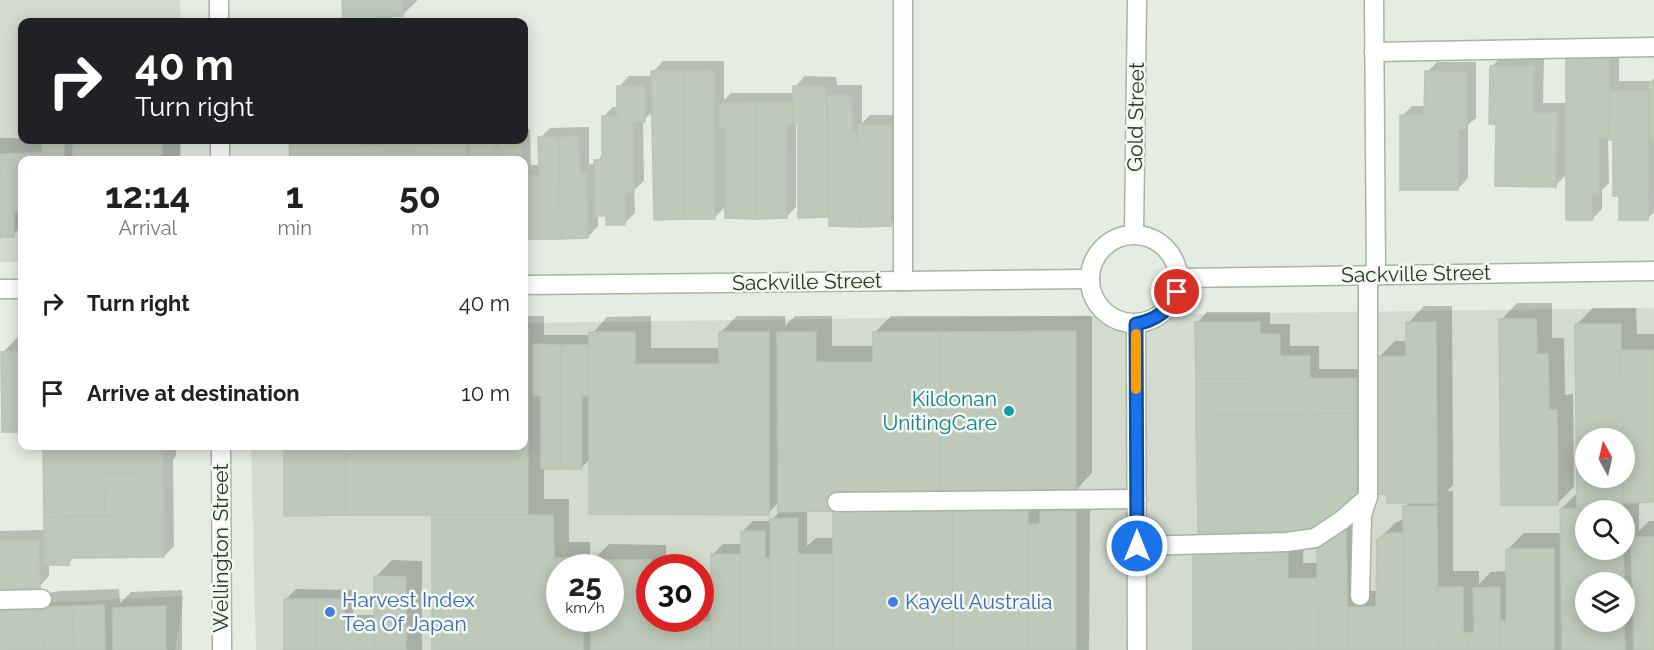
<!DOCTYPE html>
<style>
:root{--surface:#fff;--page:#f2f2f2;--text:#202124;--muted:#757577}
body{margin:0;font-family:Raleway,sans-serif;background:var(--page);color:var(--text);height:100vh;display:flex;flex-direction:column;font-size:22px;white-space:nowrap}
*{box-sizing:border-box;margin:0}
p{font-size:20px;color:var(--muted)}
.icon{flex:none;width:33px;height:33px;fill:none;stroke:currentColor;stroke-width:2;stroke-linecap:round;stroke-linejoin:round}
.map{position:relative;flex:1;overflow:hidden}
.panel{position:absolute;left:18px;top:156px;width:510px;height:294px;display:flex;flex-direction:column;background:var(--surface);border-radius:12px;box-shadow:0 3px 15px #0003}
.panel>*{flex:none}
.guide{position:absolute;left:18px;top:18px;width:510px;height:126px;border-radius:12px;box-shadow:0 3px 15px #0003;background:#202124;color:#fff;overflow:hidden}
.needle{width:39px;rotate:352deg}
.controls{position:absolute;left:1575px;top:428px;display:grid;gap:12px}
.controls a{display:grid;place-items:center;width:60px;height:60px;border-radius:50%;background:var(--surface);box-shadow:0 3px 15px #0003;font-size:30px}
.speed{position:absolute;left:546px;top:554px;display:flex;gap:12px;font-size:30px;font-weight:700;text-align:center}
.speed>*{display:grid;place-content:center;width:78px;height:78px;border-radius:50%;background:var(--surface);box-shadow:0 3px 15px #0003;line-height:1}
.speed small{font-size:15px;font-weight:400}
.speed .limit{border:9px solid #d22;background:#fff;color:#111}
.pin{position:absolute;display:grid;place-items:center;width:51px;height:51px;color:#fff;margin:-26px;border:3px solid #fff;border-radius:50%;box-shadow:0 2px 6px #0007}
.me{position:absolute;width:66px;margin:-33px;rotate:0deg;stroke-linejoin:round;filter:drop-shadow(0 0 4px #0008)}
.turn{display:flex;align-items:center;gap:21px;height:126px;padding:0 18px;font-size:27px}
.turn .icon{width:78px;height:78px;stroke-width:2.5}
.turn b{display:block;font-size:42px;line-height:51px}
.eta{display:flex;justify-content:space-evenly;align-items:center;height:102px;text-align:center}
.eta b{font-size:36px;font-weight:700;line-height:42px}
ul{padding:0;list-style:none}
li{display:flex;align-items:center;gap:18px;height:90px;padding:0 18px}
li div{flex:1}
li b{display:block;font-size:22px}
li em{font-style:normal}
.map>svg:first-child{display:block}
.built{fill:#d3dbcf;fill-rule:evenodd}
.shadow{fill:#0003;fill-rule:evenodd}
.building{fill:#bec9b9;stroke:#b9c5b3;stroke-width:1.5}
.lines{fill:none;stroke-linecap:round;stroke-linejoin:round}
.minor-casing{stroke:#a8b4a4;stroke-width:21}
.minor{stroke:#fff;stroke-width:18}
.route-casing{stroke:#114b97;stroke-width:15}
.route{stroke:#1a73e8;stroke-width:10}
.slow{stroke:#f59e0b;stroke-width:10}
.culture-dot{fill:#0f9aa8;stroke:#f4f8f1;stroke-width:2}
.shop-dot{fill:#3f7fe0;stroke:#f4f8f1;stroke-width:2}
.labels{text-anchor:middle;stroke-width:5;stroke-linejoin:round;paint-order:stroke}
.street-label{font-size:21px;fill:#263c21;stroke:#f4f8f1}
.culture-label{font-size:21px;fill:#0d838f;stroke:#f4f8f1;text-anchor:end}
.shop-label{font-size:21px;fill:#366cbe;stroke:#f4f8f1;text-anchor:start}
</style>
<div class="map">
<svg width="1654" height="650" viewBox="0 0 1654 650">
<rect width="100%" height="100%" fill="#e5ece1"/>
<g class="built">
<path d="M0 0H180L181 22H22V140H182V160H22V262H0Z"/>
<path d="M1654 308V650H256L251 446H524V323ZM1586 438H1624V477H1586ZM1586 510H1624V549H1586ZM560 567H610V618H560ZM650 567H700V618H650ZM1586 582H1624V621H1586Z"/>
<path d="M184 596 175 650H0V605Z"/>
</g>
<g class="shadow">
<path d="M343 0H417V1L402 15H392V22H344Z"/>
<path d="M1619 46V81H1651L1654 78V212L1647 219 1614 139 1608 138 1609 183 1602 190V209L1592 219 1567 174 1555 186 1498 123 1492 66 1502 56H1544L1543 103H1567Z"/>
<path d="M663 61H724V100L731 93H795V87L805 76 836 77 837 85H862V123L870 115H901L900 214 890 225 830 216 799 122H796V207L786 217 727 205 714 218 654 111 643 120 644 181 634 190 635 213 624 224 607 215H598V226L588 237 524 238V160H291L290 140H364V144L369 140H524V129H530L531 165H540V138L550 128 589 127V164H596L603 153V117L613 107H619V87L629 76H653V72Z"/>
<path d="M1437 62H1476V118L1468 125V178L1458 189 1402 116 1412 106H1426L1427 72Z"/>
<path d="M0 138 180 140V160H22V226L13 235H4L0 239Z"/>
<path d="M1517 303H1552V338H1564L1565 395 1573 394 1574 487 1558 503 1501 320Z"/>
<path d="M1424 306H1452L1453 485 1447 491H1453V571H1479V584L1491 572 1507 571V550L1524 533H1562L1561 509 1578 492 1576 325 1593 308H1636L1637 334H1654V501H1639V531L1649 521H1654V650H1195L1194 551 1211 534H1304L1303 563H1319L1318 549 1335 532 1362 513 1363 591H1378V540L1395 523 1405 518V507L1410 502 1379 357 1395 341H1408V323ZM1586 438H1624V477H1586ZM1586 510H1624V549H1586ZM1586 582H1624V621H1586Z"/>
<path d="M1207 312H1270V324H1290V346H1319V369H1365L1376 478 1356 497 1197 323Z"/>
<path d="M524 316H544V335H591L607 317 651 316V348H721V332L737 316H785V326L795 316H832V346H875V332L891 316H1092V473L1076 490H848V495H967L946 515 949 517 969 497H1041V510H1043L1056 498 1090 497 1089 650H434V513L286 515 285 446H524ZM591 458 768 513 779 502V512L771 521H753L743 531V544H723L713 554V580L700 581V618H650V567H690L691 561H666V545L609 544 590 563V542H569V499H544V468L582 467ZM807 510H834V538H816L807 546ZM560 567H610V618H560Z"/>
<path d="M22 333V430H3V352Z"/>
<path d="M45 446H176V456L173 460 174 546 164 556H75L68 564H49V576L39 587 0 588V531L45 530Z"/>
<path d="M392 560 422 561V650H286L285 600 296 589 354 590 353 615H376V577Z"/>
<path d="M119 589 120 603 131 592 182 590V650H0V598H26L60 591Z"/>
</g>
<g class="building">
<path d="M342 0H403V16L379 17V22H343Z"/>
<path d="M1566 56H1610L1609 138H1599V195H1592L1593 220H1566Z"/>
<path d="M1490 66H1534V113H1557L1556 187 1495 186 1496 124H1489Z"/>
<path d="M714 70 715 219H685L683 71Z"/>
<path d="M651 71H683L685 219 654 220Z"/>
<path d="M1425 71 1466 72V130H1459L1458 190H1400V115H1424Z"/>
<path d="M1649 82H1654V194L1653 138 1648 137Z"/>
<path d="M617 86H645V122H633L634 193H625V225H606V216H595L594 160H602V116H617Z"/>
<path d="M793 86H826L829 217 798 218V124H793Z"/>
<path d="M1610 91H1648V220H1619V196H1613V140H1609Z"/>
<path d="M827 95H852L853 133H859V227L829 226Z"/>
<path d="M756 102V219L725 218V129H719V103Z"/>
<path d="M756 102H793V124H786L787 218 756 219Z"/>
<path d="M858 125H891V226L859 227Z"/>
<path d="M579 136 580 173 587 174 588 238 560 239 559 137Z"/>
<path d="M538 137H559L560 239H530V175H539Z"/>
<rect x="42" y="140" width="22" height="20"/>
<rect x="73" y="140" width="89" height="20"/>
<path d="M289 140H360V160H290Z"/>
<path d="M470 140H494L495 149H500V160H470Z"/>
<rect x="500" y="140" width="21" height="20"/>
<path d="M465 144 466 160H360V146Z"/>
<path d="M42 153V160H22V212H14V237H0V154Z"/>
<rect x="524" y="175" width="6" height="64"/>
<path d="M1499 319H1536L1537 354H1548L1549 410H1557L1558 505H1501Z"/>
<path d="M1195 322H1260V334H1280V356H1310V379H1196Z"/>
<path d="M1406 322H1436L1437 503H1387V494H1377V357L1406 356Z"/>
<path d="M1575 324H1621L1622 438H1586V477H1622L1623 508H1577Z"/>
<path d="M1076 331V491H941V332Z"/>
<path d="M524 332H528V515H346V446H524Z"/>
<path d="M589 332H635V364H719V332H769V515L589 514Z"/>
<path d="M777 332H816V362H832L833 511 778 512Z"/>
<path d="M873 332H941V491L832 492V362H873Z"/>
<path d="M533 344 561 345V469H541V396H533Z"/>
<path d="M561 345H589V396H582V469H561Z"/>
<path d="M1621 350H1654V502L1623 503 1624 438H1622Z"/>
<path d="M22 351V432H2L1 352Z"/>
<path d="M1356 378V413L1196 416V379Z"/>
<path d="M1356 413 1357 498 1312 531 1198 533 1196 416Z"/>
<path d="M43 446H104L105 516 44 517Z"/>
<path d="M104 446H163V472L104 473Z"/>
<path d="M284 446H346V515L284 516Z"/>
<path d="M163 472 164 516H105L104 473Z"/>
<path d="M1403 506H1437L1438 650H1404Z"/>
<path d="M1623 508 1586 510V549H1623L1624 582H1586V621H1624L1625 650H1562L1560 509Z"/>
<rect x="833" y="511" width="120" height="139"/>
<rect x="953" y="511" width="75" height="139"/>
<path d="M1040 511H1076V650H1028L1027 524H1040Z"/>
<path d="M432 515H553L554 558H574V567H560V618H583V650H432Z"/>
<path d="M164 516V557L69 558V565H44V517Z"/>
<path d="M798 518V650H770V519Z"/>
<path d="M1346 527 1348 650H1318L1317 548Z"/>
<path d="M741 531H765V558H770V650H741Z"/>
<path d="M1388 533H1403L1404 650H1348V607H1376L1377 539Z"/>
<path d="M1631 537H1654V650H1634Z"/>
<path d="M0 540H39L40 588 0 589Z"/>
<path d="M1506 549H1554V650H1500V621H1506Z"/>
<rect x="1193" y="550" width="95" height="100"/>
<rect x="711" y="554" width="30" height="96"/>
<rect x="798" y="554" width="35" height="96"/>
<path d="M591 560H650V650H591V618H610V567H591Z"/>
<path d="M374 576 406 577V650H374Z"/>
<path d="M1317 578 1318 650H1288V579Z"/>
<path d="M1437 587H1463V632L1469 633V650H1438Z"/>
<path d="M1500 587V650H1469V633H1474L1473 588Z"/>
<path d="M700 590 703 622 711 621V650H681V618H700Z"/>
<rect x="284" y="599" width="32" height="51"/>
<rect x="316" y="599" width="28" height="51"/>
<path d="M104 605 105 650H74L72 606Z"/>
<path d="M72 606 74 650H43L42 607Z"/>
<path d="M166 606V650H113V608Z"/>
<path d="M42 607 43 650H0V611Z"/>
<rect x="650" y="618" width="31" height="32"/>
<rect x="344" y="625" width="30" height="25"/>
</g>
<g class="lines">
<defs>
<g id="minor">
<path d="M219 0V22"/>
<path d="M903 0V281"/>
<path d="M1374 0 1376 275"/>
<path d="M1374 52 1654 47"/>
<path d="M220 140V160"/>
<path d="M1134 234 1137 0"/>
<circle cx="1134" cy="279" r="44"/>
<path d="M1179 278 1654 271"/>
<path d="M524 285 1090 279"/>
<path d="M0 289H22"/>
<path d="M1136 324 1137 650"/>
<path d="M221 446 222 650"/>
<path d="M837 502 1137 499"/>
<path d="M1137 546 1287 542 1315 538 1342 520 1367 498"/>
<path d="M1360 596 1362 515 1368 497V275"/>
<path d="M0 600 42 599"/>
</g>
</defs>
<use href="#minor" class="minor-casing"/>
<use href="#minor" class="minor"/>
</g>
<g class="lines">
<defs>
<path id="route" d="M1137 546 1136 324C1156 320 1169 311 1177 292"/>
</defs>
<use href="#route" class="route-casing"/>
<use href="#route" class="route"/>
<path class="slow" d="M1136 389V334"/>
</g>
<circle class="culture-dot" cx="1009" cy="411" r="6"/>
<g class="shop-dot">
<circle cx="893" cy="602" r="6"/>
<circle cx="330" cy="612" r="6"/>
</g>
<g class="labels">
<g class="street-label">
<text transform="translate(1136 117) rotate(-89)" y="7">Gold Street</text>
<text transform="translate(1416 274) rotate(-1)" y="7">Sackville Street</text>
<text transform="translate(807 282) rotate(-1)" y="7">Sackville Street</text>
<text transform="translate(221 548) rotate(-90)" y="7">Wellington Street</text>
</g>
<g class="culture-label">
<text x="997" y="406">Kildonan<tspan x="997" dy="24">UnitingCare</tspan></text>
</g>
<g class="shop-label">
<text x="342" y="607">Harvest Index<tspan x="342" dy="24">Tea Of Japan</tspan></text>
<text x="905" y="609">Kayell Australia</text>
</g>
</g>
</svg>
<div class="controls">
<a><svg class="needle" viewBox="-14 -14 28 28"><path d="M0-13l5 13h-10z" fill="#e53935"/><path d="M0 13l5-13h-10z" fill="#757577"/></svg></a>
<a><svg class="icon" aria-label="search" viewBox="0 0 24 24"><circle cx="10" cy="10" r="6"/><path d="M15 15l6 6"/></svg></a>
<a><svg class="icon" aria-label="layers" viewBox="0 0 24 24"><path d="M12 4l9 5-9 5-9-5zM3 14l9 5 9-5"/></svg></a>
</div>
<div class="speed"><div>25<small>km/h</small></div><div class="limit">30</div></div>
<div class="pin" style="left:1177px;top:292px;background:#d93025"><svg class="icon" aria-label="arrive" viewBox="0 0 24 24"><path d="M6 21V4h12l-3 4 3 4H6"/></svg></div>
<svg class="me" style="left:1137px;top:546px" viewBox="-20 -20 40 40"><circle r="17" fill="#1a73e8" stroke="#fff" stroke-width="3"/><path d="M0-11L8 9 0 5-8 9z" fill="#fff"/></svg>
<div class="guide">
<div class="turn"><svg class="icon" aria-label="right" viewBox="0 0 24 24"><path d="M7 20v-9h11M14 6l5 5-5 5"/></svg><div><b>40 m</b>Turn right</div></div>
</div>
<section class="panel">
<div class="eta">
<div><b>12:14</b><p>Arrival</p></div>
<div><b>1</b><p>min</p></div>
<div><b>50</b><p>m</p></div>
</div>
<ul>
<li><svg class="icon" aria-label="right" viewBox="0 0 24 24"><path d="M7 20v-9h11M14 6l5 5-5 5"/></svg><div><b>Turn right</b></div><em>40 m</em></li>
<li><svg class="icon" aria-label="arrive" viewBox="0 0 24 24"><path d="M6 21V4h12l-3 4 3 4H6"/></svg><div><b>Arrive at destination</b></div><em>10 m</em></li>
</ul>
</section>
</div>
